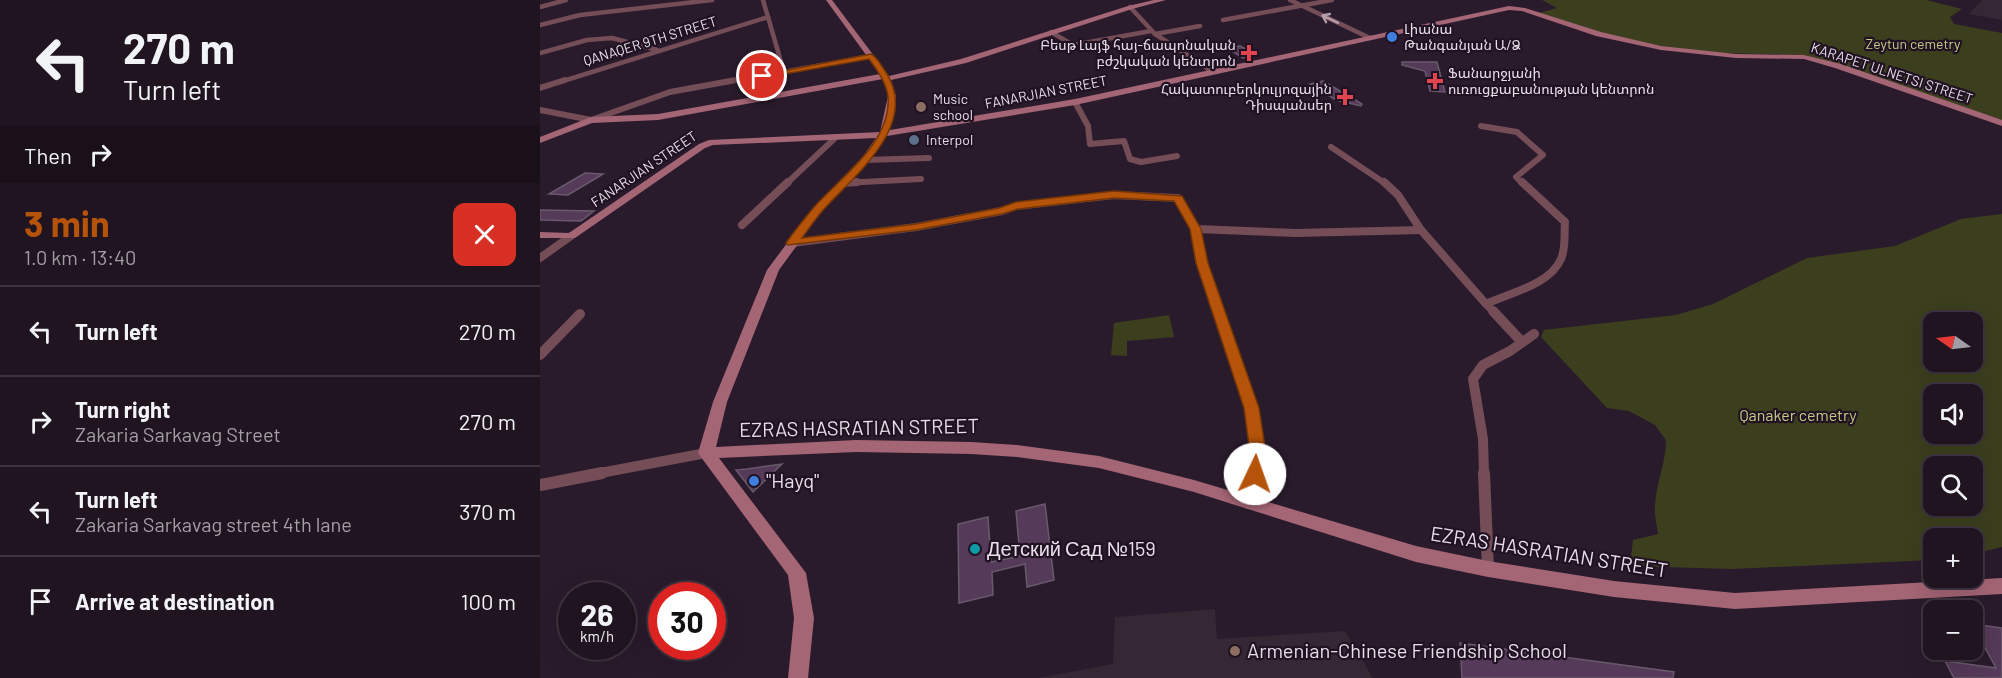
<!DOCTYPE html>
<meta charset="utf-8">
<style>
:root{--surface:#201421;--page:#281d2a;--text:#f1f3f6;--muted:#a29ea5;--line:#3d333f;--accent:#b45309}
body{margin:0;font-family:Barlow,"Noto Sans Armenian",sans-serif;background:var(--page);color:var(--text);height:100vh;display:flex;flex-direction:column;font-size:22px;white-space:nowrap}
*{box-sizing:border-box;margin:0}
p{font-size:20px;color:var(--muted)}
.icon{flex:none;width:33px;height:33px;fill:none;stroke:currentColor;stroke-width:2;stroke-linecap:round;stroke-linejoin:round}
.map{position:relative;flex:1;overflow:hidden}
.details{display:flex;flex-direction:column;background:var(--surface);width:540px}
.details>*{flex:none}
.banner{background:#201421;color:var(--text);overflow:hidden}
.needle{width:39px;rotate:284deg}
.fabs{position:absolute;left:1383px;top:312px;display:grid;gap:12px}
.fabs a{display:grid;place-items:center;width:60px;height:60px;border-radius:12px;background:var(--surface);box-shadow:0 6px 24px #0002,0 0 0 2px var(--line);font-size:30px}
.speed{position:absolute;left:18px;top:582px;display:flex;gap:12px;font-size:30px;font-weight:700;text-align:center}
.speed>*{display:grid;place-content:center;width:78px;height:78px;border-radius:50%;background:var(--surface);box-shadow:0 6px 24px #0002,0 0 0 2px var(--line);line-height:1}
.speed small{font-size:15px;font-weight:400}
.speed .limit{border:9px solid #d22;background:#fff;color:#111}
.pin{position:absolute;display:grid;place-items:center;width:51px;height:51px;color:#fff;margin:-26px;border:3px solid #fff;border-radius:50%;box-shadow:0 2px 6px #0007}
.me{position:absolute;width:66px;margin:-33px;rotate:3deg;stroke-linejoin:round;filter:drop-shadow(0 0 4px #0008)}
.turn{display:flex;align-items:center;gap:21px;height:126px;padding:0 24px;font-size:27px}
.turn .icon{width:78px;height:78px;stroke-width:2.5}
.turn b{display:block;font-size:42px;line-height:51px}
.then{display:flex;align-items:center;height:57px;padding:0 24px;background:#0003;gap:12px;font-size:22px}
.round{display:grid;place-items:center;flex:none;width:63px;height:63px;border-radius:12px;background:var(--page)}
.headline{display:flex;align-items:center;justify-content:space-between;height:102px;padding:0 24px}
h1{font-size:36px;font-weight:700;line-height:45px;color:var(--accent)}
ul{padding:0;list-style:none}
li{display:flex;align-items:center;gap:18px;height:90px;padding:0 24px;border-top:2px solid var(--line)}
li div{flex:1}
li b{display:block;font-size:22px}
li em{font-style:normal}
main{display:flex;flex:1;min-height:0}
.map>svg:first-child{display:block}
.education{fill:#352734}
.green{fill:#3c3f1e;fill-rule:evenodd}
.building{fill:#553a59;stroke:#69596c;stroke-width:1.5}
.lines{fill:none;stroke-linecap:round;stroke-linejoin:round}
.street-far4{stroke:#754d57;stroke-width:4.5}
.street-far3{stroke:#754d57;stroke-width:6}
.street-far2{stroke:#754d57;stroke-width:8}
.street-far1{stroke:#754d57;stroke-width:10}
.street{stroke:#754d57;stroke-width:12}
.secondary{fill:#a46575;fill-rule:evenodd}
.oneway{stroke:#b49da8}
.route{fill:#b45309;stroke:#753606;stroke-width:1.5}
.shop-dot{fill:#3f7fe0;stroke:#201222;stroke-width:2}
.health-dot{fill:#e0444e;stroke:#201222;stroke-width:2}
.education-dot{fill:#8d6e63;stroke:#201222;stroke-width:2}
.service-dot{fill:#5c6f8a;stroke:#201222;stroke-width:2}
.culture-dot{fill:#0f9aa8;stroke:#201222;stroke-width:2}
.labels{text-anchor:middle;stroke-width:4.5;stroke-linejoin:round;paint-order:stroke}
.far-poi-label{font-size:14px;fill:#e8deea;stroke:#201222;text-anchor:start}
.far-street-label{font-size:14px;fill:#e8deea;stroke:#201222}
.far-park-label{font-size:14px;fill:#c5cc86;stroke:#201222}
.park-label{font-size:16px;fill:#c5cc86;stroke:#201222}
.near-street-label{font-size:20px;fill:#e8deea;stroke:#201222}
.near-poi-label{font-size:20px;fill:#e8deea;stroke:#201222;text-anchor:start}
</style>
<main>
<section class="details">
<div class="banner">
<div class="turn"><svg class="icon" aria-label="left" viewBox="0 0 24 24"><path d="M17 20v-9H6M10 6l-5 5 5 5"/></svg><div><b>270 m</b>Turn left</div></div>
<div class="then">Then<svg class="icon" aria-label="right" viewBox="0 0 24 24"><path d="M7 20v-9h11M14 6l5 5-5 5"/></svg></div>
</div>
<div class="headline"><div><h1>3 min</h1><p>1.0 km · 13:40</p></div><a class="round" style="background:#d93025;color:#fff"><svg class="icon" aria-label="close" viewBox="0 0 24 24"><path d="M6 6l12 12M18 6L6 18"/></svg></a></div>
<ul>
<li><svg class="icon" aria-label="left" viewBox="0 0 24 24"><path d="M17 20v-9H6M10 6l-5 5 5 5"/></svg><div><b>Turn left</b></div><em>270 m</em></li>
<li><svg class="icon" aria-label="right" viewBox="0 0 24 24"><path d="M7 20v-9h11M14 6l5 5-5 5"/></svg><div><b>Turn right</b><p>Zakaria Sarkavag Street</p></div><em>270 m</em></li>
<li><svg class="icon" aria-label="left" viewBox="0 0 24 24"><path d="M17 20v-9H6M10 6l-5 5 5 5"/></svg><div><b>Turn left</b><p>Zakaria Sarkavag street 4th lane</p></div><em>370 m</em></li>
<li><svg class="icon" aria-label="arrive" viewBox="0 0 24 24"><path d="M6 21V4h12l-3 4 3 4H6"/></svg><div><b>Arrive at destination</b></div><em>100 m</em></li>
</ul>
</section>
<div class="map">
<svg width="1462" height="678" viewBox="0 0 1462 678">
<rect width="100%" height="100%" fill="#2a1b2c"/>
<g class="education">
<path d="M1442 0H1462V20L1429 14Z"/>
<path d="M675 609 677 639 805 631 833 678H498L573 664 575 617Z"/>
</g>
<g class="green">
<path d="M1002 0H1386L1422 9 1410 17 1414 24 1462 33V121L1265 55 1182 53 1129 48 1066 34 999 13 1017 8Z"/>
<path d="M1462 214V547L1433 554 1432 538H1394L1393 560 1192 569 1090 566 1093 540 1118 534C1117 525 1114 515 1115 506 1116 483 1126 463 1126 440L1115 425 1089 411 1067 408 1001 337 1004 330 1136 315 1173 304 1267 258 1355 246 1421 219ZM1432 322V362H1394V322ZM1432 394V434H1394V394ZM1432 466V506H1394V466Z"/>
<path d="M629 315 634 337 587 341V356L571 355 574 323Z"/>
</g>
<g class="building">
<path d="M700 46 717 55 703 58 687 48Z"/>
<path d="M862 62H897L905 92 890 91 885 71 862 65Z"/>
<path d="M783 81 822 104 821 106 796 100 770 84Z"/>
<path d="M45 173 63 174 28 195 9 194Z"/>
<path d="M0 210 54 211 41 221 0 220Z"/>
<path d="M242 464 213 492 196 470 207 469Z"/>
<path d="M505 504 514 580 487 587 485 564 452 572 453 595 419 603 418 524 448 517 451 562 480 556 476 511Z"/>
<path d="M1432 624 1462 628V678H1414L1405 661 1456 668Z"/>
<path d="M920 643 1134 672 1133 678H922Z"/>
</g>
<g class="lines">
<g class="street-far4">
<path d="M223 0 244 72"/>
<path d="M750 0 830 38"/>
<path d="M0 7 26 0"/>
<path d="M590 7 615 34 673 72"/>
<path d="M683 20 792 0"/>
<path d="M0 25 40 15 172 0"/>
<path d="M511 32 533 45 611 31"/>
<path d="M615 34 660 26"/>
<path d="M0 53 47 40 72 38 117 50"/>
<path d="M20 82 228 17"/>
<path d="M187 82 331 56"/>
</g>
<g class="street-far3">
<path d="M0 88 25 80"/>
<path d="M535 102 548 126 550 144 584 141 590 159 601 162 637 156"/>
<path d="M0 110 51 120 130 92 196 80"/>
<path d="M941 126 977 132 1003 155 976 177 983 184"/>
<path d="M791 147 846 184"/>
<path d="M325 160 389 158"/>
<path d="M303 183 381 179"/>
<path d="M246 184 294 139"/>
</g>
<g class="street-far2">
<path d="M844 182 858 195 881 230 946 304"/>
<path d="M303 183 317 182"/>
<path d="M202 225 248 182"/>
<path d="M656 229 756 233 881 230"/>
<path d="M252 243 376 227 462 211 476 206 574 195 638 198 656 229 662 263 679 312"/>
<path d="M0 258 31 236"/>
<path d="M954 312 946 304C969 293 1010 285 1021 259 1026 248 1024 234 1025 222L982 182"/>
</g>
<g class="street-far1">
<path d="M679 311C695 357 728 426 715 474"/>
<path d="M953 311 981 341"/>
<path d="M0 355 40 314"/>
<path d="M55 474 166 453"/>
<path d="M944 474 943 439 933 379 943 365 970 351 994 334"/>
</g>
<g class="street">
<path d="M944 473 948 569"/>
<path d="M0 485 62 473"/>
<path d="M708 503 716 473"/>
</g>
<path class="secondary" d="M286 0H292L349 76 421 59 588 6 614 0H626L592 9 426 63 351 80 356 96 350 130 535 99 969 6 985 8 1061 32 1121 46 1196 54 1264 55 1301 64 1462 120V126L1295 68 1264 59 1196 58 1121 50 1056 36 982 11 969 10 535 105 347 136 328 162 282 211 239 270 187 402 176 447 316 440 431 442 477 445 559 456 654 480 876 546 948 561 1074 581 1195 593 1462 578V594L1195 609 1074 597 948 577 876 562 654 492 559 468 477 457 431 454 316 452 179 458 266 573 274 618 268 678H248L254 618 248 575 158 453 173 402 227 270 274 207 322 158 336 138 173 145 165 148 35 238H0V232L29 233 159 144 169 140 340 132 348 96 343 79 118 120 52 123 0 143V137L51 117 118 114 340 74Z"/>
</g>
<defs><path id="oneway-shaft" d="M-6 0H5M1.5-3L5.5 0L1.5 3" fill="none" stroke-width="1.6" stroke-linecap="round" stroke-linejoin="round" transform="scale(1.5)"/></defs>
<use class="oneway" href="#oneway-shaft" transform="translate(790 19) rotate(-155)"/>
<path class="route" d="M331 54C337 57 341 65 345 71 381 123 316 174 284 209 276 218 269 228 262 238L376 224 459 208 476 202 574 191 642 196 661 229 668 263 719 408 727 460 721 478 715 480 710 478 707 474 711 460 704 408 656 263 650 229 634 201 574 198 478 209 462 214 376 230 248 245 246 243C255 230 265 218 275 206 302 176 352 142 348 96 346 82 337 70 329 59L222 78 217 76Z"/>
<g class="shop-dot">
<circle cx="852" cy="37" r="6"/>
<circle cx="214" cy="481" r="6"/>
</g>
<g class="health-dot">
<path d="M706 44h6v6h6v6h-6v6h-6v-6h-6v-6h6z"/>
<path d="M892 72h6v6h6v6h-6v6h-6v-6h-6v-6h6z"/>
<path d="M802 88h6v6h6v6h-6v6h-6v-6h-6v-6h6z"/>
</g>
<g class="education-dot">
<circle cx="381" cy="107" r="6"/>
<circle cx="695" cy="651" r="6"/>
</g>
<circle class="service-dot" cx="374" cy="140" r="6"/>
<circle class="culture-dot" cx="435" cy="549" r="6"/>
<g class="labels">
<g class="far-poi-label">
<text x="864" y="34">Լիանա<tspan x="864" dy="16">Թանգանյան Ա/Ձ</tspan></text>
<text x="696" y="50" text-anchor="end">Բեսթ Լայֆ հայ-ճապոնական<tspan x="696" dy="16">բժշկական կենտրոն</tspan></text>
<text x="908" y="78">Ֆանարջյանի<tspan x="908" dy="16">ուռուցքաբանության կենտրոն</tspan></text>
<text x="792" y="94" text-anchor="end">Հակատուբերկուլյոզային<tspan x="792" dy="16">Դիսպանսեր</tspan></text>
<text x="393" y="104">Music<tspan x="393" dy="16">school</tspan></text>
<text x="386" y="145">Interpol</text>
</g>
<g class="far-street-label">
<text transform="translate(110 41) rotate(-17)" y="5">QANAQER 9TH STREET</text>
<text transform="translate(1352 73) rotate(18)" y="5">KARAPET ULNETSI STREET</text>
<text transform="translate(506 92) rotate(-11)" y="5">FANARJIAN STREET</text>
<text transform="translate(104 169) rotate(-34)" y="5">FANARJIAN STREET</text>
</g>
<g class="far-park-label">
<text x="1373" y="49">Zeytun cemetry</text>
</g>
<g class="park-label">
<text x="1258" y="421">Qanaker cemetry</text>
</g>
<g class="near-street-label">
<text transform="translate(319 428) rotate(-1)" y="7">EZRAS HASRATIAN STREET</text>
<text transform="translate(1009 552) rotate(9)" y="7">EZRAS HASRATIAN STREET</text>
</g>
<g class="near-poi-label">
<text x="226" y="488">"Hayq"</text>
<text x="447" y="556">Детский Сад №159</text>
<text x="707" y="658">Armenian-Chinese Friendship School</text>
</g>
</g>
</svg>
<div class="fabs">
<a><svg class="needle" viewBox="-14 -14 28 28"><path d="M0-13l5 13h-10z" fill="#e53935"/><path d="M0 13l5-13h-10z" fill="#a29ea5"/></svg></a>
<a><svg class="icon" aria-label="sound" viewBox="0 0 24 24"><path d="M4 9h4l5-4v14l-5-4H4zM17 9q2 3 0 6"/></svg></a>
<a><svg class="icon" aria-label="search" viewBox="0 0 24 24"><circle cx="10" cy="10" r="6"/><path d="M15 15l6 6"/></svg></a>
<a>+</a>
<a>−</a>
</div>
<div class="speed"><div>26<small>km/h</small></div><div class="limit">30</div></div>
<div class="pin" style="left:222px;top:76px;background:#d93025"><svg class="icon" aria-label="arrive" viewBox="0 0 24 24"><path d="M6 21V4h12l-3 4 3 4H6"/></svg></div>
<svg class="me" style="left:715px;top:474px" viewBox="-20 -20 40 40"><circle r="19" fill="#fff"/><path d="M0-13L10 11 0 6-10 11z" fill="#b45309"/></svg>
</div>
</main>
